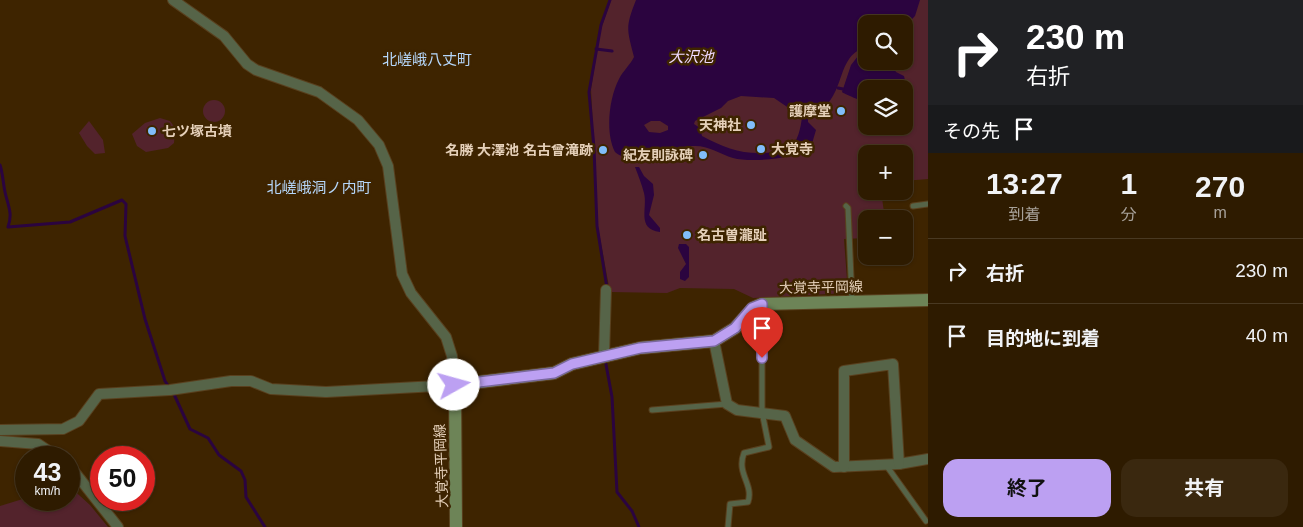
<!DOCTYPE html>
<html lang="ja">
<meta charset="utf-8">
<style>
:root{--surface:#2e1b00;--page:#3a280f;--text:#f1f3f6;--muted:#a7a199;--line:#493922;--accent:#bca0f2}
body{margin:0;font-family:Arial,"Noto Sans JP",sans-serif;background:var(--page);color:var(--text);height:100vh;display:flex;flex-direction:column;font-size:19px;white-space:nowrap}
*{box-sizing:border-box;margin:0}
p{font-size:16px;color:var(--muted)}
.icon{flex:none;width:28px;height:28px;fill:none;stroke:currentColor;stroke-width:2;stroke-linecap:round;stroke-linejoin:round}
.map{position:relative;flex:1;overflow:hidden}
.side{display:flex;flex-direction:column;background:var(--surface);width:375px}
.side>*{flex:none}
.hud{background:#202124;color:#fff;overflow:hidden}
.buttons{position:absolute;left:858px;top:15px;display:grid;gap:10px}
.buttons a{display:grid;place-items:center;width:55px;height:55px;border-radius:10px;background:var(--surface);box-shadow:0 1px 4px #0004,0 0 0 1px var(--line);font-size:25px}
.speed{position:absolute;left:15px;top:446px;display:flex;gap:10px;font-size:25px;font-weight:700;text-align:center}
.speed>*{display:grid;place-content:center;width:65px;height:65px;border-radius:50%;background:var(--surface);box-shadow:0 1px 4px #0004,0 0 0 1px var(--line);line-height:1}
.speed small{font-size:12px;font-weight:400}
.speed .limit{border:8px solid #d22;background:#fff;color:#111}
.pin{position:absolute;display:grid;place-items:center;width:42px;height:42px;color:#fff;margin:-51px -21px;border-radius:50% 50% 50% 0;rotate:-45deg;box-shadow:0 0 5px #0007}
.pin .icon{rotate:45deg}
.me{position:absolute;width:55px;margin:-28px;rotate:83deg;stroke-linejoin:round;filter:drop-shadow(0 0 4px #0008)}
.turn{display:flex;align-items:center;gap:18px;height:105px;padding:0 15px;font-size:22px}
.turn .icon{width:65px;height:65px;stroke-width:2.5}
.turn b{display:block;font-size:35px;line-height:42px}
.then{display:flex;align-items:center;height:48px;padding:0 15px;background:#0003;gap:10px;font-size:19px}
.eta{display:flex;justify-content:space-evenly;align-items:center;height:85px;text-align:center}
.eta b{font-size:30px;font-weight:700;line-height:35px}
.button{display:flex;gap:10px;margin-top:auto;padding:10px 15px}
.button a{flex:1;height:58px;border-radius:15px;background:var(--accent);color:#111;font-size:20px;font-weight:700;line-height:58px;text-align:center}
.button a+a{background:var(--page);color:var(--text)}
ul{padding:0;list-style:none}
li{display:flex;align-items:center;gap:15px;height:65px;padding:0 15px;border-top:1px solid var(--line)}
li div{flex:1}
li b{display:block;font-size:19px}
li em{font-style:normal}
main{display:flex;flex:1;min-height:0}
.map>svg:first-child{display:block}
.green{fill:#53232c;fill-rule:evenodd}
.water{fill:#2b043f;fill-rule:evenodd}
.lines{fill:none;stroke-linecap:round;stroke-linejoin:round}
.stream{stroke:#2b043f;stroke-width:3}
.lane-casing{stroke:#59401e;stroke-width:7}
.street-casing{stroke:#59401e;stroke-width:12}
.secondary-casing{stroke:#59401e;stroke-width:14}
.lane{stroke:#566448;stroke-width:5}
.street{stroke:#566448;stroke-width:10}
.secondary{stroke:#6d8457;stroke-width:12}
.route-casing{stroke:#7a689d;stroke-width:12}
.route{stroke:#bca0f2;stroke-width:9}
.poi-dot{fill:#81bdfa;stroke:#3e2400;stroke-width:2}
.labels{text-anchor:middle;stroke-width:5;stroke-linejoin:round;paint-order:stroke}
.poi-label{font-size:14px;font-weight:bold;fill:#e5d0b9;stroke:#3e2400;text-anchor:end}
.street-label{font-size:14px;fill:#e5d0b9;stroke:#3e2400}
.water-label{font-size:15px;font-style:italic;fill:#efdaff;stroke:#3e2400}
.neighbourhood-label{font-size:15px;fill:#b5d6f9;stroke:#3e2400}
</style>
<main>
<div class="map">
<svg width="928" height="527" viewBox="0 0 928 527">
<rect width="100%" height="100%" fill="#3e2400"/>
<g class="green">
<path d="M611 0H928V179L904 181V154H866V191H881L885 219H866V238L844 239 848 293 753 298 734 289 680 288 667 293 610 292 598 227 591 89 600 32ZM866 24H904V61H866ZM866 89H904V126H866Z"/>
<circle cx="214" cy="111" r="11"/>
<path d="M160 118 170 121 175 128 174 143 168 148 146 152 137 146 132 134 145 123Z"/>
<path d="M89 121 103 140 105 153 95 154 87 146 79 133Z"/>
<path d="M69 486 90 505 108 527H0V506L26 498V500H69Z"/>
</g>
<g class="water">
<path d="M636 0H920L915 16 904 27V24H866V47C832 57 850 101 808 117V122L816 130 811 147C796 159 751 163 733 158 720 154 707 145 693 146 672 146 633 168 615 152 605 133 609 98 619 79 623 71 630 65 634 57 627 29 625 28 636 0ZM741 96 774 98 802 117C801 126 798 143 789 149 785 151 779 152 774 152 746 156 726 149 702 136L700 128 694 124 695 121 721 108 728 101ZM651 121H660L668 126V130L660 133 649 132 644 125Z"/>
<path d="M866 52V61H889L896 72 904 76 906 85 902 86 893 81 888 89H866V102C862 101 844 94 842 92L851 65 858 56Z"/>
<path d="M635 167H639L644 176 653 184 654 195 649 215 660 228V232C636 229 648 208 644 193 642 185 638 175 635 167Z"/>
<path d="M679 244H686L689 247V277L685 281 680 279V272L686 264 678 248Z"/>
</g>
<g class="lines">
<g class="stream">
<path d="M596 49 612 51"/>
<path d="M838 88 843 89"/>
<path d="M0 165C3 174 3 183 5 192 8 206 13 213 8 227L70 222 122 200 126 204 125 236 145 319 165 381 169 387"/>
<path d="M607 288 597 226 594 148 589 92 601 25 610 0"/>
<path d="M605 359 612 397 617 492 632 511 639 527"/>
<path d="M173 392 190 429 208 438 219 455 241 471 245 480 246 497 265 527"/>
</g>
<defs>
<g id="lane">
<path d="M846 206 848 208 852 301"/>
<path d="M913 206 928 204"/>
<path d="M652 410 727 404"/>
<path d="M886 465 926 521"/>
<path d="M728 527 730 504 748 502C754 484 736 474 744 453L769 447 762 412V306"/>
</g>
<g id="street">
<path d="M714 341 727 404 737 410 785 416 795 440 834 467 899 464 928 459"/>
<path d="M604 356 606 290"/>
<path d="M0 430 63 429 79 421 99 394 170 390 231 381H251L271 389 326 392 455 385 452 356 446 337 411 293 402 274 388 166 379 145 358 120 319 92 256 70 247 64 224 36 173 0"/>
<path d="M0 441 38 444 59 458"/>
<path d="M69 465 118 527"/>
<path d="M844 467V371L893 364 899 464"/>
</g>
<path id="secondary" d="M456 527 455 385 554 373 572 364 640 348 714 341 735 328 753 308 762 304 928 300"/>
</defs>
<use href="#lane" class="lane-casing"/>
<use href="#street" class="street-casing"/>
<use href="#secondary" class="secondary-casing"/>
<use href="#lane" class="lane"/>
<use href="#street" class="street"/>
<use href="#secondary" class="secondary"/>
</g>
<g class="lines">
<defs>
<path id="route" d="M454 385 554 373 572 364 640 348 714 341 735 328 752 308 762 304V358"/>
</defs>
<use href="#route" class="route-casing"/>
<use href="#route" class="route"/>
</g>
<g class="poi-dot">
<circle cx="841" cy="111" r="5"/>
<circle cx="751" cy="125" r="5"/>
<circle cx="152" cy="131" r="5"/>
<circle cx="761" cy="149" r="5"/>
<circle cx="603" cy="150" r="5"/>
<circle cx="703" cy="155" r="5"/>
<circle cx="687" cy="235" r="5"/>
</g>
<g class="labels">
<g class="poi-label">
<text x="831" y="116">護摩堂</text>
<text x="741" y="130">天神社</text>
<text x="162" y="136" text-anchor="start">七ツ塚古墳</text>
<text x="771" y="154" text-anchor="start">大覚寺</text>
<text x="593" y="155">名勝 大澤池 名古曾滝跡</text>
<text x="693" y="160">紀友則詠碑</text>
<text x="697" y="240" text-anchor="start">名古曽瀧趾</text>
</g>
<g class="street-label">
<text transform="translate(821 287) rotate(-1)" y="5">大覚寺平岡線</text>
<text transform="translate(441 466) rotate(-92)" y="5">大覚寺平岡線</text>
</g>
<g class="water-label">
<text x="691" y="62">大沢池</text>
</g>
<g class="neighbourhood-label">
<text x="427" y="65">北嵯峨八丈町</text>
<text x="319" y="193">北嵯峨洞ノ内町</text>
</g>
</g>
</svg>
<div class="buttons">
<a><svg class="icon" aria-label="search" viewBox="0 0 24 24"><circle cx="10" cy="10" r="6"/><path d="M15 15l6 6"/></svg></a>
<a><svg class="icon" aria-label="layers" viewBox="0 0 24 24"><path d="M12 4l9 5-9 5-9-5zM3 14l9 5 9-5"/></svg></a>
<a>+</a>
<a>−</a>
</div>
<div class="speed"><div>43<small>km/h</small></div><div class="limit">50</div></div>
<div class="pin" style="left:762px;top:358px;background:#d93025"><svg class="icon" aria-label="arrive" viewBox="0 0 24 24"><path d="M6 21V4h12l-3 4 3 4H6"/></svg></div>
<svg class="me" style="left:454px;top:385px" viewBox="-20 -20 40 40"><circle r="19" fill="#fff"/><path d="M0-13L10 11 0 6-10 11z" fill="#bca0f2"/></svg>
</div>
<section class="side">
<div class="hud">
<div class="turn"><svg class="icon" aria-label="right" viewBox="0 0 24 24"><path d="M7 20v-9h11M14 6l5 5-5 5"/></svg><div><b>230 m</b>右折</div></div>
<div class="then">その先<svg class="icon" aria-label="arrive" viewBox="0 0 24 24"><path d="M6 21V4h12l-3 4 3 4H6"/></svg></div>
</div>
<div class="eta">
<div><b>13:27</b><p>到着</p></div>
<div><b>1</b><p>分</p></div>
<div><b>270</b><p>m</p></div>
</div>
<ul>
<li><svg class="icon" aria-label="right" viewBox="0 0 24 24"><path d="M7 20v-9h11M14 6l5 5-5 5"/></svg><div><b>右折</b></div><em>230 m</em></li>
<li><svg class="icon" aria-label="arrive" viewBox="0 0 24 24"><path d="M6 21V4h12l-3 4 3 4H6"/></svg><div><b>目的地に到着</b></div><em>40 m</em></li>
</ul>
<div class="button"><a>終了</a><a>共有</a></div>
</section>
</main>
